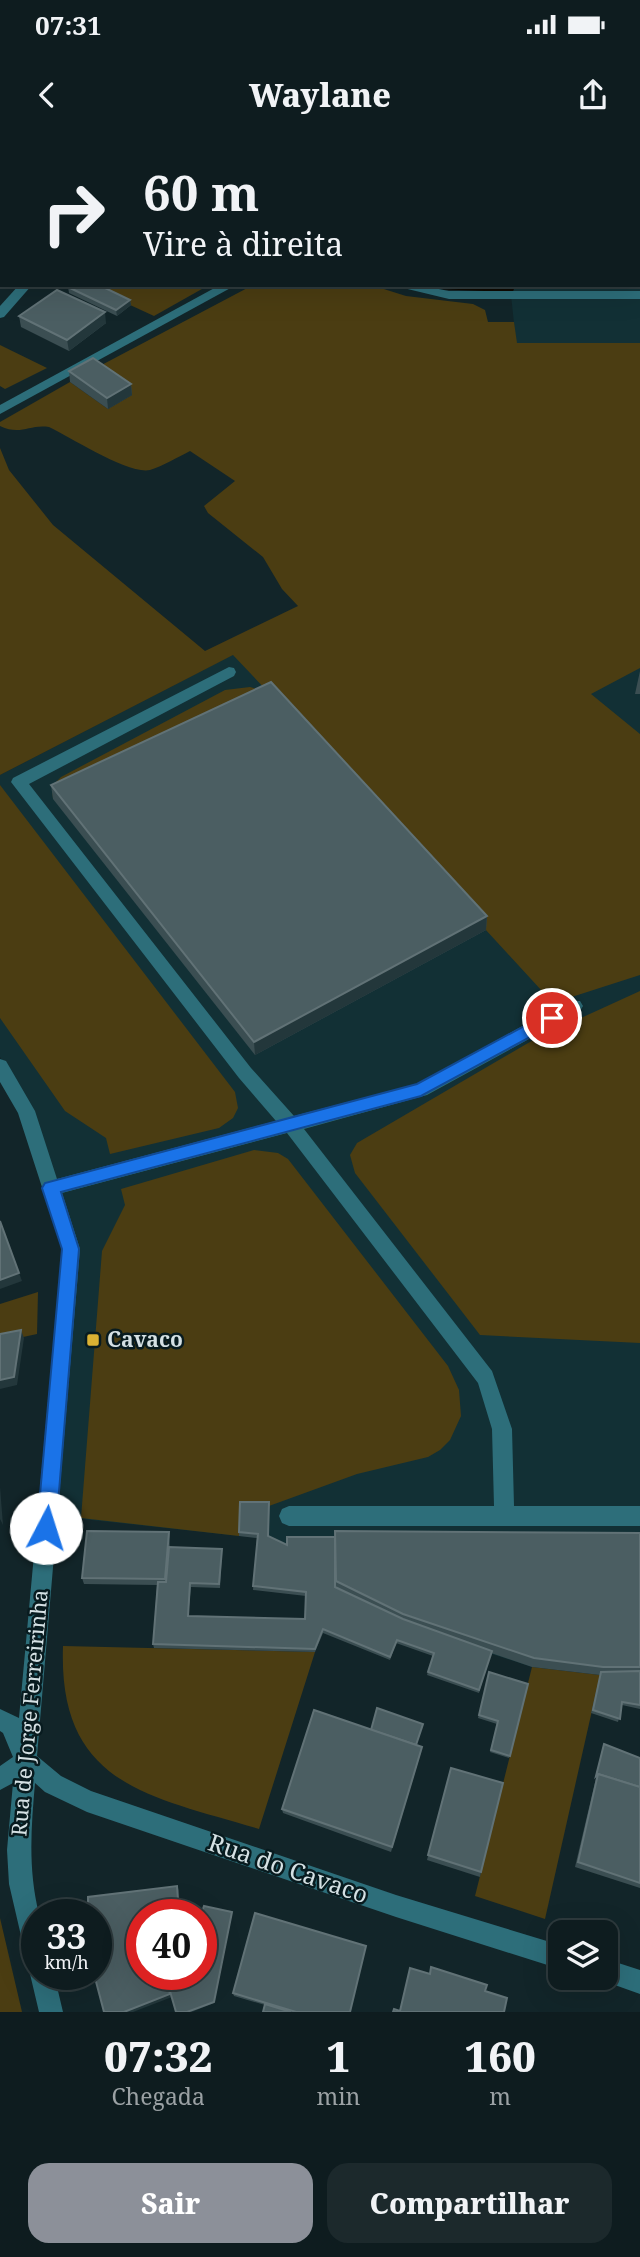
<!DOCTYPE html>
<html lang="pt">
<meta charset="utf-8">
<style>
:root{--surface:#0e1c1f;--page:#1c292c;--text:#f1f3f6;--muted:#9ba1a4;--line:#2e3a3d;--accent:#8c9099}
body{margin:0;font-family:"Noto Serif",serif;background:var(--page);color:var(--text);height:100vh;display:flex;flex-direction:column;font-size:26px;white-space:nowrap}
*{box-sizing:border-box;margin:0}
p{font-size:23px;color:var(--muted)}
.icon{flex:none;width:38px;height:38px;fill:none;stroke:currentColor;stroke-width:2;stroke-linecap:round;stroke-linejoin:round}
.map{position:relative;height:1872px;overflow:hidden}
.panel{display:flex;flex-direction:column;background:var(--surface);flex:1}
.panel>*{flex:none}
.banner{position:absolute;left:0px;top:0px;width:640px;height:147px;box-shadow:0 7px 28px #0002,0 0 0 2px var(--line);background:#0e1c1f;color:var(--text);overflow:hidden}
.buttons{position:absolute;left:548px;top:1780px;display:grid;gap:14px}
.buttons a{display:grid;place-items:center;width:70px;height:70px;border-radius:14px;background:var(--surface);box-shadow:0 7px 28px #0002,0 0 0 2px var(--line);font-size:35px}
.speed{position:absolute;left:21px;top:1759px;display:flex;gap:14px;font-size:35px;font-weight:700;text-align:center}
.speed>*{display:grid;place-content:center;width:91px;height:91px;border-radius:50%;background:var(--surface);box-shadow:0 7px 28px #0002,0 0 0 2px var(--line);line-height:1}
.speed small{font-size:18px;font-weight:400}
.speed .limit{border:10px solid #d22;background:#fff;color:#111}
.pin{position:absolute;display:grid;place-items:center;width:60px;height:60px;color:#fff;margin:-30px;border:4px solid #fff;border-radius:50%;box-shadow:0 2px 7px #0007}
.me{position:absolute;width:77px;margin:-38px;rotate:5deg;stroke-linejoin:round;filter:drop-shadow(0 0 5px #0008)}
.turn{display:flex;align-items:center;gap:24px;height:147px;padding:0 28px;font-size:32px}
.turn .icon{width:91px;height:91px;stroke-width:2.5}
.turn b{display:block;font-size:49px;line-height:60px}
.eta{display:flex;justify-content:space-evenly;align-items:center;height:119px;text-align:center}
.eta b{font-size:42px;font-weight:800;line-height:49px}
.button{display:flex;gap:14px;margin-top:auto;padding:14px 28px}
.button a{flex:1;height:80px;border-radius:21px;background:var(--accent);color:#fff;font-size:28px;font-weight:800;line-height:80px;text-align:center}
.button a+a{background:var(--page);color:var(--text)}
.status{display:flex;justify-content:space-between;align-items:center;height:49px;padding:0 35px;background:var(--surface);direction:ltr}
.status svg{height:19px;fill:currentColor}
header{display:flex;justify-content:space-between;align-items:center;height:91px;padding:0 28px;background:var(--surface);font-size:32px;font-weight:800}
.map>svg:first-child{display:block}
.built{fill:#123035}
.green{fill:#4b3d12}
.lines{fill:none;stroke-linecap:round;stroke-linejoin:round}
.stream{stroke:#0e0800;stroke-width:8}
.path{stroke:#546569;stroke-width:3.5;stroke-dasharray:3.5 2.5;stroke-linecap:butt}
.minor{fill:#2d6e7a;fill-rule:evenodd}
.wall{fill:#3b4e52}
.shaded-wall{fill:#23373b}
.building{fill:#4b5e62;stroke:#617276;stroke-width:2}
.route{fill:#1a73e8;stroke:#114b97;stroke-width:2}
.poi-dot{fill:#dbb233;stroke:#081b1f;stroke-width:2.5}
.labels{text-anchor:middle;stroke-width:5;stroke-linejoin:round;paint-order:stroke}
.poi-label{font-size:21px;font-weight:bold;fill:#d5e1e4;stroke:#081b1f;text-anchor:start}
.street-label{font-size:21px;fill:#d5e1e4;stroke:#081b1f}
.near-street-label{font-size:24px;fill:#d5e1e4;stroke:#081b1f}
</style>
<div class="status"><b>07:31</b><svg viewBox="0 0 49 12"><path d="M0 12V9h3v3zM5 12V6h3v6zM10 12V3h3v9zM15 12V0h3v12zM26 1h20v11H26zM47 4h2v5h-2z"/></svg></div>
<header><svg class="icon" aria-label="back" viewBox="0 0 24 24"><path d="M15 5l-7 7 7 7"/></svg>Waylane<svg class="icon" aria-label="share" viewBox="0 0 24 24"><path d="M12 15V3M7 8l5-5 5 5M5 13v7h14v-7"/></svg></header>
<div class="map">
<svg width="640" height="1872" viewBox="0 0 640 1872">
<rect width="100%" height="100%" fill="#122529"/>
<g class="built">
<path d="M213 0H640V203H516L510 145H639V2Z"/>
<path d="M420 418 640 506V1535L532 1527 467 1506 268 1399 54 1376 76 1108 32 969 0 917V635Z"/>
</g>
<g class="green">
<path d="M114 145H209L154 176 104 153Z"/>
<path d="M253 145H371L406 156 473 164 485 170 488 182H514L517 203H640V528L591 554 640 594V835L553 863 271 556 53 659 52 646 61 637 225 550 250 547 268 552 233 515 0 635V308L9 330 53 385 205 511 298 466 282 449 263 417 208 373 204 366 235 341 190 311C178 317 163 326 150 330 129 335 70 297 49 287 29 284 21 296 0 286V282L70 242 108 269 132 255 94 229Z"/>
<path d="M0 205 47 228 5 249 0 246Z"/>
<path d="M0 645 235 952 238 968 233 978 219 988 110 1014 106 998 65 971 0 878Z"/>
<path d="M640 851V1203L480 1195 355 1033 350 1015 357 1003 535 899Z"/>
<path d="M254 1010 278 1013 288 1019 448 1226 459 1250 461 1276 450 1300 440 1310 428 1317 357 1334 269 1366H241L239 1396 81 1378 102 1111 125 1065 121 1049Z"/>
<path d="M38 1152 37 1194 0 1202V1164Z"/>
<path d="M63 1506 315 1512 259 1689C150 1656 58 1646 63 1506Z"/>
<path d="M532 1527 600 1535 545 1779 475 1756Z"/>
<path d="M0 1778 22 1872H0Z"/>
</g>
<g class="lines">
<path class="stream" d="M434 145 510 148"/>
<path class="path" d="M428 2 431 0"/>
<g class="minor">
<path d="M163 0H175L162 2Z"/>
<path d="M184 0H197L199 2H186Z"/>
<rect x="312" y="0" width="12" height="2"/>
<rect x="531" y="0" width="12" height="2"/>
<rect x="624" y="0" width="12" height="2"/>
<path d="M639 33H640V44L639 43Z"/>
<path d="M19 145H32L4 177 0 178V166Z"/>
<path d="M220 145H236L0 274V265Z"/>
<path d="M391 145H418L449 151H640V159H449Z"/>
<path d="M229 527 234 528 236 532 234 536 29 644 251 928 294 976 417 944 568 861H580L583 866 580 871 427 955 304 989 492 1231 512 1289 514 1366H640V1386H289L282 1383 279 1376 282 1369 289 1366H494L492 1289 478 1243 287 993 62 1053 80 1109 37 1616 61 1636 91 1651 396 1755 560 1805V1829L396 1777 87 1672 45 1652 35 1643C31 1689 28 1730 39 1774H37V1824L29 1821 25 1813 9 1744 7 1710 13 1643 0 1650V1626L13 1617 3 1593 0 1591V1569L19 1578 62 1109 18 973 0 942V919L6 921 35 971 57 1039 276 981 239 938 11 642 13 638Z"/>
<path d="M606 1819 640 1830V1854L598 1839 606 1838Z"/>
<path d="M37 1825V1834H54L63 1872H39L30 1834Z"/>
</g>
</g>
<g class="wall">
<path d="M2 56V125L0 124V57Z"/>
<path d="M68 147 130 160 131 165 117 176 69 153Z"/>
<path d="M19 176 106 183 69 211 21 187Z"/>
<path d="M69 231 131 244 132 255 108 269 70 242Z"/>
<path d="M640 531V554H635Z"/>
<path d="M51 645 487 776 486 790 255 915 53 659Z"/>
<path d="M169 1392 170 1399V1407L222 1412 220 1448 191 1447 188 1476 305 1479 306 1456 253 1450 257 1398 239 1396V1392L268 1396 287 1405 640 1393V1569L622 1565 618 1582 591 1573 600 1535 532 1527 491 1513 479 1553 427 1535 433 1516 396 1503 390 1520 323 1493 315 1512 154 1508 153 1504 157 1445 84 1444 82 1438Z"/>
<path d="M489 1532 528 1544 509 1618 490 1612 497 1584 478 1578Z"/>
<path d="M604 1604 640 1618V1748L575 1727Z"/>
<path d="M417 1605 421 1612 391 1712 283 1673 282 1669Z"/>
<path d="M451 1628 481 1732 480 1737 427 1720Z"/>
<path d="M233 1853 351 1872H263L265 1865 234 1856Z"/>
</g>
<g class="shaded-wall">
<path d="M125 0H137L135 2H123Z"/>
<path d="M130 160 131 165 117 176 116 170Z"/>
<path d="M105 172 106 183 69 211 67 200Z"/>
<path d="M131 244 132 255 108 269 107 258Z"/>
<path d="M487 776 486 790 255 915 254 902Z"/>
<path d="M19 1133 22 1141 0 1149V1140Z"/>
<path d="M21 1190 24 1198 17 1245 0 1249V1240Z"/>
<path d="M0 1347 3 1385 0 1379Z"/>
<path d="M169 1392 170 1399 166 1445 165 1439Z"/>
<path d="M177 1746 179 1750 180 1774H179Z"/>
<path d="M232 1772 214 1863 192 1872H187Z"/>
<path d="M170 1854 172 1857 133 1872H124Z"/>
</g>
<g class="building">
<path d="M64 0H125L123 2H62Z"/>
<path d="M493 0H518V2H494Z"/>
<path d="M568 0H613L614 2H568Z"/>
<path d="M2 23V33L0 35V24Z"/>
<path d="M2 56V85H0V57Z"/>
<path d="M0 100 2 101V119L0 118Z"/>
<path d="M71 145H99L130 160 116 170 68 147Z"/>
<path d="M57 150 105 172 67 200 19 176Z"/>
<path d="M93 218 131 244 107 258 69 231Z"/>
<path d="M271 542 487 776 254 902 51 645Z"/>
<path d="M0 1081 19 1133 0 1140Z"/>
<path d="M21 1190 14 1237 0 1240V1194Z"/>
<path d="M240 1362H269L268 1396 287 1405V1397H335V1447L403 1479 492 1511 479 1550 428 1532 434 1513 397 1500 390 1517 323 1489 315 1509 153 1504 158 1442H166L169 1407 222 1409 219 1444 190 1443 188 1476 305 1479 306 1452 253 1446 258 1394 239 1392Z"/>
<path d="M87 1391 169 1392 165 1439 82 1438Z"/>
<path d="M335 1391 640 1393V1527H603L534 1518 403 1474 336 1441Z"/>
<path d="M640 1531V1565L622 1562 620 1579 593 1570 601 1532Z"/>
<path d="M489 1532 528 1544 510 1616 491 1610 498 1581 479 1575Z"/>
<path d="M377 1568 423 1584 416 1605 371 1590Z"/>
<path d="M314 1570 422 1607 392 1707 282 1669Z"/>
<path d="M604 1604 640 1618V1647L598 1634 596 1636Z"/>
<path d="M451 1628 503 1643 481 1732 428 1715Z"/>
<path d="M598 1634 640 1647V1743L578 1722Z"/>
<path d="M177 1746 179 1774H142V1834H165L170 1854 124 1872H104L94 1834H96V1774H88V1757Z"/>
<path d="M204 1766 232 1772 214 1862 187 1872H176L165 1834H201V1774H179V1773L202 1772Z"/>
<path d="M255 1773 366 1806 350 1872H296L233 1853Z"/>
<path d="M431 1827 487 1845 485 1851 507 1858 504 1872H393L394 1869 400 1871 410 1828 430 1834Z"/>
<path d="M265 1864 291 1872H263Z"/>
</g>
<path class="route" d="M552 871 560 878 558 882 421 956 61 1052 79 1109 56 1388 53 1395 46 1397 40 1395 37 1388 62 1109 42 1048 45 1043 417 944Z"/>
<rect class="poi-dot" x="86" y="1193" width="14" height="14" rx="3.5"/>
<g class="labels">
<g class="poi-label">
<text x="107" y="1207">Cavaco</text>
</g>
<g class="street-label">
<text transform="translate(30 1573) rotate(-85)" y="7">Rua de Jorge Ferreirinha</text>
</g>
<g class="near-street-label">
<text transform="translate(288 1729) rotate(19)" y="8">Rua do Cavaco</text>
</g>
</g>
</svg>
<div class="buttons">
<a><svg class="icon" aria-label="layers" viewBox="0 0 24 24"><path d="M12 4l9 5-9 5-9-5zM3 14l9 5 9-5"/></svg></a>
</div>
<div class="speed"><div>33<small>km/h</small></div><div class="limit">40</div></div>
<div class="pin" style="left:552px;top:878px;background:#d93025"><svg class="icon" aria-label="arrive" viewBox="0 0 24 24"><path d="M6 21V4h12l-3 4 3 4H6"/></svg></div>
<svg class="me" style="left:46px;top:1388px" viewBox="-20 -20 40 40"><circle r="19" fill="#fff"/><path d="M0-13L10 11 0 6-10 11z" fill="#1a73e8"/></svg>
<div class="banner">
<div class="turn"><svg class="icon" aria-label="right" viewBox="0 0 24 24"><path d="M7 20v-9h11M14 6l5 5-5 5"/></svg><div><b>60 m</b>Vire à direita</div></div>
</div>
</div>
<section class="panel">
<div class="eta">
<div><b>07:32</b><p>Chegada</p></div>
<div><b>1</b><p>min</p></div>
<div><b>160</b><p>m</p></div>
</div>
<div class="button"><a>Sair</a><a>Compartilhar</a></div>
</section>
